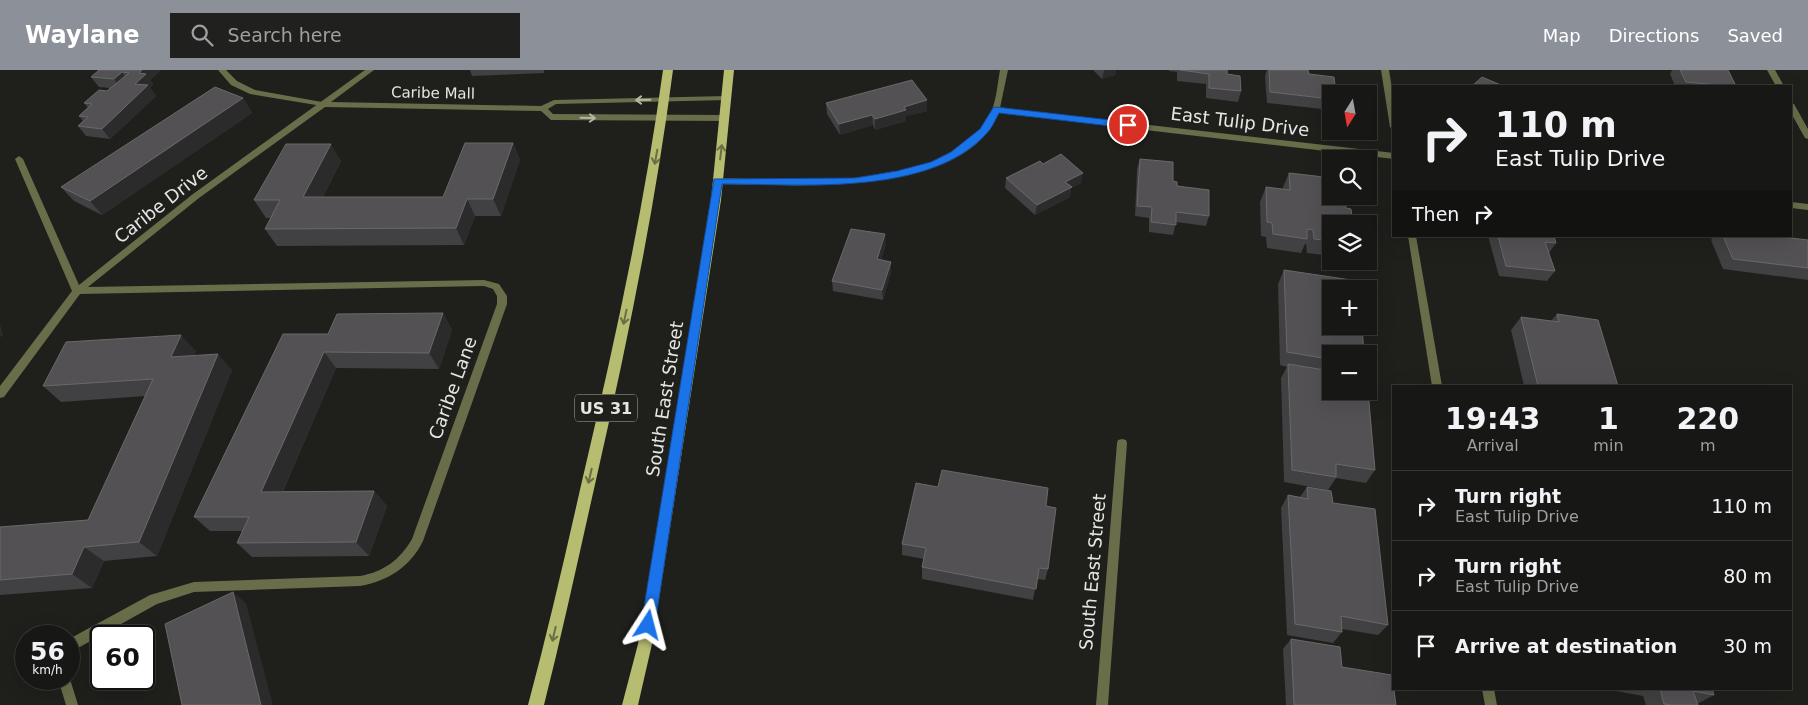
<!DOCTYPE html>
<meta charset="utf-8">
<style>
:root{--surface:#171715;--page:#20201e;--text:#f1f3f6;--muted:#9e9fa0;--line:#363634;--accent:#8c9099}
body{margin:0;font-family:"DejaVu Sans",sans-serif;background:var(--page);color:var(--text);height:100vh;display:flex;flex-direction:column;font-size:19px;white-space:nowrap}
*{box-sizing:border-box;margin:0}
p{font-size:16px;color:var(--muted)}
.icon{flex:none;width:28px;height:28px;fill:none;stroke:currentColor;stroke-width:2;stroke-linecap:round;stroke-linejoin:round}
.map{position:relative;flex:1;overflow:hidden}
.details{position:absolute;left:1392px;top:315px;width:400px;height:305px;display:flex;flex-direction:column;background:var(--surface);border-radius:0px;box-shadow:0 5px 20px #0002,0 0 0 1px var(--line)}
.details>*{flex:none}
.top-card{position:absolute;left:1392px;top:15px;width:400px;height:152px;border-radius:0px;box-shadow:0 5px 20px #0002,0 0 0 1px var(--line);background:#171715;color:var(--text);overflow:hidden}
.needle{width:32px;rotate:191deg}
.buttons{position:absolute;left:1322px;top:15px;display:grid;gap:10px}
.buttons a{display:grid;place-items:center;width:55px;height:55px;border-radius:0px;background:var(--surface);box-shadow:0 5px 20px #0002,0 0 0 1px var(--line);font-size:25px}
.speed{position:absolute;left:15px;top:555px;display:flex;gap:10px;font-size:25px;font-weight:700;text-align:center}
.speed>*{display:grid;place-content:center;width:65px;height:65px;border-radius:50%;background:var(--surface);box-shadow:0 5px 20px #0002,0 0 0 1px var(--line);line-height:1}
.speed small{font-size:12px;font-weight:400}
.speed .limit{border:2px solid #111;border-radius:8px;background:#fff;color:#111}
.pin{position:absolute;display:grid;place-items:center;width:42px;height:42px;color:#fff;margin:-21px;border:2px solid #fff;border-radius:50%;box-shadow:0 1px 5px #0007}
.me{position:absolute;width:55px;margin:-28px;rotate:9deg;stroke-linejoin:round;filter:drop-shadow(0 0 4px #0008)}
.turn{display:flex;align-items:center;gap:18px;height:105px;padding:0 20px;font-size:22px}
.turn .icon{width:65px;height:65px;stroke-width:2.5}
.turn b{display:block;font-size:35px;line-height:42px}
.then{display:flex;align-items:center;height:48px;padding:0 20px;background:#0003;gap:10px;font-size:19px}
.eta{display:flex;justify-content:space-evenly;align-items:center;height:85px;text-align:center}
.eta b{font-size:30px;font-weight:700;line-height:35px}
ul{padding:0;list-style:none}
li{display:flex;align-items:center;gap:15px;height:70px;padding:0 20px;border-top:1px solid var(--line)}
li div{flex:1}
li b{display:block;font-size:19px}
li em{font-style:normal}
header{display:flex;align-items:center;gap:30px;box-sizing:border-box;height:70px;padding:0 25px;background:var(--accent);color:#fff}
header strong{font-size:24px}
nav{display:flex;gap:28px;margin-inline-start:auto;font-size:18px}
.search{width:350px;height:45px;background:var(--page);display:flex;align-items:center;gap:12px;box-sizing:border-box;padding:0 18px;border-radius:0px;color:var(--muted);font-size:19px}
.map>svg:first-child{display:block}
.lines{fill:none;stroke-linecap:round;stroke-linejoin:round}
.service{fill:#696d49;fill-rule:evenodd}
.minor{fill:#696d49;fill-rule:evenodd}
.primary{fill:#b6bc70;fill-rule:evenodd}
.wall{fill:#414042}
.shaded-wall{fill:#2c2b2c}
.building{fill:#535154;stroke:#6a696a}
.oneway{stroke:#b4b6a6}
.oneway2{stroke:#6a6e46}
.route{fill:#1a73e8;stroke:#114b97}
.labels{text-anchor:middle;stroke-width:5;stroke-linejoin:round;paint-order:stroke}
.far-street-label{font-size:15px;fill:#e6e6e4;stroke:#1f1f1c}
.shield{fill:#1f1f1c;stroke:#aaaaa8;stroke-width:1}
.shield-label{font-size:16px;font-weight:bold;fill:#e6e6e4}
.street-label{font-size:18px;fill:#e6e6e4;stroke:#1f1f1c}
</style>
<header>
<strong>Waylane</strong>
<div class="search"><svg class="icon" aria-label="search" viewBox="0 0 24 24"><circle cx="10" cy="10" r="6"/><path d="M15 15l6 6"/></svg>Search here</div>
<nav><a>Map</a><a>Directions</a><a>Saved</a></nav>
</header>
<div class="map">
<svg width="1808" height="635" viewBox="0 0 1808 635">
<rect width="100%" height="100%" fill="#1f1f1c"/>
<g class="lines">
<path class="service" d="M218 0H226L237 11 255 20 322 32 326 34 322 36 250 24 231 15Z"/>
<g class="minor">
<path d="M365 0H374L331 32 541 36 554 30 726 26H729V30L556 34 548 39 553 44 725 45 729 48 725 51 551 50 541 41 325 37 199 128 88 217 484 210 499 214 507 226V234L423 471C410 497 388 511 360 516L194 522 157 534 69 583V569L150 525 194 512 360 506C383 502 400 490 412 469L497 234V226L493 219 484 216 80 224 4 327 0 328V316L72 221 15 89 19 86 23 89 79 215 193 124Z"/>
<path d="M1000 0H1008L1000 38 1394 83V89L999 43C963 129 794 115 718 114L714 111 718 108C791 109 920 121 974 65 979 61 984 57 987 51 996 36 997 17 1000 0Z"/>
<path d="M1381 0H1389L1394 31V60L1390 57Z"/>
<path d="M1767 0H1775L1784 16H1776Z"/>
<path d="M1791 34H1794L1808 59V69L1805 68 1791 43Z"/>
<path d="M1791 132 1808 134V140L1791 138Z"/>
<path d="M1408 166H1416L1442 316H1432Z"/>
<path d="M1122 369 1126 370 1127 373 1108 635H1096L1117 373 1118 370Z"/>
<path d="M69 606 70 609 78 635H66L58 609H69Z"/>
<path d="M1482 619H1494L1497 635H1485Z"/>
</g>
<g class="primary">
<path d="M663 0H673C655 138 627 274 596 410 579 485 563 560 544 635H528C548 561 565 486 582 411 614 275 644 139 663 0Z"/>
<path d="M724 0H734L721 130 652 574 638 635H622L638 574 711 130Z"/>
</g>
</g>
<g class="wall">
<path d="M99 0H161L150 10 153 14 150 18 156 26 110 69 86 66 78 56 83 51 79 46 88 38 84 33 107 21 110 18 99 17 91 7Z"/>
<path d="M470 0H544V3L472 6Z"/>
<path d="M1093 0H1116L1115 5 1102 9Z"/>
<path d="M1169 0H1228L1227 4 1241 21 1238 32 1206 28V14L1177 11V2L1169 1Z"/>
<path d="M1267 0H1308L1309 4 1331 24V40L1267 33 1265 6Z"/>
<path d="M1672 0H1728L1736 16H1675L1670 4Z"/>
<path d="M243 28 252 43 102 145 74 131 61 117Z"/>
<path d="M826 33 927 41 906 46V51L875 60 873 55 840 65 827 44Z"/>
<path d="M513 73 520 90 501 146H475L464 175 277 176 265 159 271 148H266L254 130 341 91 323 127H443Z"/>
<path d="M1140 89 1173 111 1209 146 1206 156 1176 152 1173 165 1149 162V148L1135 146 1137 99Z"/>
<path d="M1043 94 1081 113 1071 118 1070 127 1035 145 1005 118 1006 108Z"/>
<path d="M1289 103 1326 127 1331 154V186L1307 183 1306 174H1305L1301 183 1267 178 1266 167 1261 166 1260 132 1266 117 1283 120V117Z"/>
<path d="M1488 166H1554L1556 173 1549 183 1555 201 1547 211 1499 206Z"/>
<path d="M1714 166H1774L1808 170V210L1723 199 1711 170Z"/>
<path d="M886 174 881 190 891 202 883 230 833 221 832 211Z"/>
<path d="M1284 200 1364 283 1331 284V293L1326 292 1322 300 1375 400 1366 413 1336 408 1328 420 1284 412 1281 308 1287 297 1280 295 1278 214Z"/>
<path d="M443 243 452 260 439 299 336 298 283 421H374L387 436 369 486 252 487 237 473 242 461H210L194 447 328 264Z"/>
<path d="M1557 244 1618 316H1524L1511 260 1521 247 1551 251Z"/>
<path d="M196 281 194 286 232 300 157 486 104 491 92 518 0 525V457L88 450 145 326 61 332 43 316Z"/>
<path d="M1307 417 1333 433 1388 555 1378 565 1342 559V562L1333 573 1287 565 1281 438 1288 425 1300 427Z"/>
<path d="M1046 436 1048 499 1045 510 1037 509 1033 530 922 509V497L924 489 902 485V474Z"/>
<path d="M1291 569 1342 597 1396 635H1286L1283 579Z"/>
<path d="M1605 619H1712L1714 625 1697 634 1698 635H1646L1643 626Z"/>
</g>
<g class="shaded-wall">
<path d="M142 0H161L150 10 153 14 150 18 156 26 110 69 102 59 135 14 139 3Z"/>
<path d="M1104 0H1116L1115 5 1102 9Z"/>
<path d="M122 2 129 13 122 20 114 9Z"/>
<path d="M243 28 252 43 102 145 90 131Z"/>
<path d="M927 30V41L906 46V51L875 60V49L904 37Z"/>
<path d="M872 45 873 55 840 65 839 54Z"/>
<path d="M513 73 520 90 501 146 493 129Z"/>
<path d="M331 74 341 91 314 145 303 127Z"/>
<path d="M1083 103 1081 113 1071 118 1070 127 1035 145 1037 135 1065 112Z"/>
<path d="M467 129 475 146 464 175 456 158Z"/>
<path d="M885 164 886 174 878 199 877 189Z"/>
<path d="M891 192V202L883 230 882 220Z"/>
<path d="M443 243 452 260 439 299 429 283Z"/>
<path d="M0 254 3 266 0 267Z"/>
<path d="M181 265 196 281 187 303 171 287Z"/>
<path d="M324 282 336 298 276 436 261 422Z"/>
<path d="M218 284 232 300 157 486 139 472Z"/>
<path d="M374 421 387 436 369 486 356 472Z"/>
<path d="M84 477 104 491 92 518 72 504Z"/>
<path d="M233 522 246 533 273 635H261Z"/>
</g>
<g class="building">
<path d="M99 0H142L139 3 146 4 135 14 148 15 102 59 78 56 88 47 79 46 92 34 84 33 99 20 107 21 129 3 122 2 114 9 91 7Z"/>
<path d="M1180 0H1227V4L1240 6 1241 21 1209 18V4Z"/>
<path d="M1269 0H1308L1309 4 1334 7 1336 24H1331V29L1270 22Z"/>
<path d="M1680 0H1728L1736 16H1728L1686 12Z"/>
<path d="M1482 7 1503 16H1472Z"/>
<path d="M912 10 927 30 904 37 906 40 875 49 872 45 839 54 826 33Z"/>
<path d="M215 17 243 28 90 131 61 117Z"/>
<path d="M465 73H513L493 129H467L456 158 265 159 280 130H254L286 74H331L303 127H443Z"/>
<path d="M1061 84 1083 103 1065 112 1072 117 1037 135 1006 108 1040 91 1043 94Z"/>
<path d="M1140 89 1173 92V111L1177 112V116L1209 120V146L1176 142V155L1151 152 1152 137 1137 136Z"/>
<path d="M1289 103 1324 107 1326 127 1345 129 1346 138 1351 139 1353 154H1331V171L1314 169 1313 160 1307 159V169L1273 164 1272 153 1267 152 1266 117 1290 120Z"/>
<path d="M851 159 885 164 877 189 891 192 882 220 832 211Z"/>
<path d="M1498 166H1554L1556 173 1545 172 1555 201 1506 196Z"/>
<path d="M1723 166H1774L1808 170V198L1733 189Z"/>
<path d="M1284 200 1358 211V219H1331V256H1362L1364 283 1327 278 1328 289 1287 282Z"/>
<path d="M443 243 429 283 324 282 261 422 374 421 356 472 237 473 249 447H194L283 264H328L337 244Z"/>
<path d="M1557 244 1598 250 1618 316H1538L1521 247 1559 252Z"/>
<path d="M181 265 171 287 218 284 139 472 84 477 72 504 0 510V457L88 450 153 309 43 316 66 272Z"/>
<path d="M1288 294 1331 301V321H1368L1375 400 1336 394V407L1292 400Z"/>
<path d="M942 400 1048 418 1046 436 1056 438 1048 499 1039 498 1036 519 922 497 926 478 902 474 916 413 938 417Z"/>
<path d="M1307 417 1331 421 1333 433 1375 439 1388 555 1341 546 1342 562 1295 554 1288 425 1308 429Z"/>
<path d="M233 522 261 635H182L165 554Z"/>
<path d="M1291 569 1340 577 1342 597 1392 605 1396 635H1294Z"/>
<path d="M1660 619H1712L1714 625 1693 621 1698 635H1672L1664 634Z"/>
</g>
<defs><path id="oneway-shaft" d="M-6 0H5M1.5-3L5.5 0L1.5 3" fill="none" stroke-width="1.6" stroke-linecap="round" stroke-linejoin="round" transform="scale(1.25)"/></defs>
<g class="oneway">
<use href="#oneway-shaft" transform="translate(643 30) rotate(179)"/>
<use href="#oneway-shaft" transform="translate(588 48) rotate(1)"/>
</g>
<g class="oneway2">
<use href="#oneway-shaft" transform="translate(721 82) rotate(-83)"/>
<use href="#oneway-shaft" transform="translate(656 87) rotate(100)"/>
<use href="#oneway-shaft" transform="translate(625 247) rotate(102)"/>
<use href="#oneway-shaft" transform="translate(590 406) rotate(103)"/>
<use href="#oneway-shaft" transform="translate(554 564) rotate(103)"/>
</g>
<path class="route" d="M996 37 1128 52 1133 55 1128 58 999 43C995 50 992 58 987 63 930 127 800 114 722 114L655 555 653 559 648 561 643 559 641 555 714 109 855 108 897 101 931 92 951 82 980 59 993 38Z"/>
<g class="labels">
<g class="far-street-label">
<text transform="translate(433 23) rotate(1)" y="5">Caribe Mall</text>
</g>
<rect class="shield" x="575" y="324.5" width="62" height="27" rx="4"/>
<g class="shield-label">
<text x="606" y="344">US 31</text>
</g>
<g class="street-label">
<text transform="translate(1240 52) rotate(7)" y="6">East Tulip Drive</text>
<text transform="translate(161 135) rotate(-38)" y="6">Caribe Drive</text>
<text transform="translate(453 318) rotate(-70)" y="6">Caribe Lane</text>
<text transform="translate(665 329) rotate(-81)" y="6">South East Street</text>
<text transform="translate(1093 502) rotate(-85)" y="6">South East Street</text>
</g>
</g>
</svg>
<div class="buttons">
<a><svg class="needle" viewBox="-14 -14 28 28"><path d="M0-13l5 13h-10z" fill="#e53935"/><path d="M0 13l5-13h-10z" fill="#9e9fa0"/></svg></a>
<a><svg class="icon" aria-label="search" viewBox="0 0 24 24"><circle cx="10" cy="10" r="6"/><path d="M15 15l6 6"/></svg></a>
<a><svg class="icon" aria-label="layers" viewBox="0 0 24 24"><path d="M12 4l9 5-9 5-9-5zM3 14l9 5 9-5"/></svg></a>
<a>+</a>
<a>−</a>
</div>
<div class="speed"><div>56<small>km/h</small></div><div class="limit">60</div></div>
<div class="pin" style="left:1128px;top:55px;background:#d93025"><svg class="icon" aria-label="arrive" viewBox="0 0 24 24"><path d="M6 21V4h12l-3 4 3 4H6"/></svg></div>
<svg class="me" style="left:648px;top:555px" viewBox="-20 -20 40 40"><path d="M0-17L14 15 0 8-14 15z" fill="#1a73e8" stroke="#fff" stroke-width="4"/></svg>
<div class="top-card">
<div class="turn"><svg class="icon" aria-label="right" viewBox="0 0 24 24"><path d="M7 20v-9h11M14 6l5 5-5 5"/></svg><div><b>110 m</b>East Tulip Drive</div></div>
<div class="then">Then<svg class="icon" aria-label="right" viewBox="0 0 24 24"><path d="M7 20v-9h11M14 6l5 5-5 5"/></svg></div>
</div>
<section class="details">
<div class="eta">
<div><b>19:43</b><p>Arrival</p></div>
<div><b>1</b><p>min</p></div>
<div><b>220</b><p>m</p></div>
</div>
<ul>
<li><svg class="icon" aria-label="right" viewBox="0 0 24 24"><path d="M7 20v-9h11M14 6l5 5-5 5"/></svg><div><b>Turn right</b><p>East Tulip Drive</p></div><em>110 m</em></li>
<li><svg class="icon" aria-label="right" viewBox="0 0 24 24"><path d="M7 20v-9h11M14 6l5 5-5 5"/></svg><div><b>Turn right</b><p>East Tulip Drive</p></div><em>80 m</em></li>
<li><svg class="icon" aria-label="arrive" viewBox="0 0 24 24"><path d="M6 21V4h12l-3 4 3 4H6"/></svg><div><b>Arrive at destination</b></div><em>30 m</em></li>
</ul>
</section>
</div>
